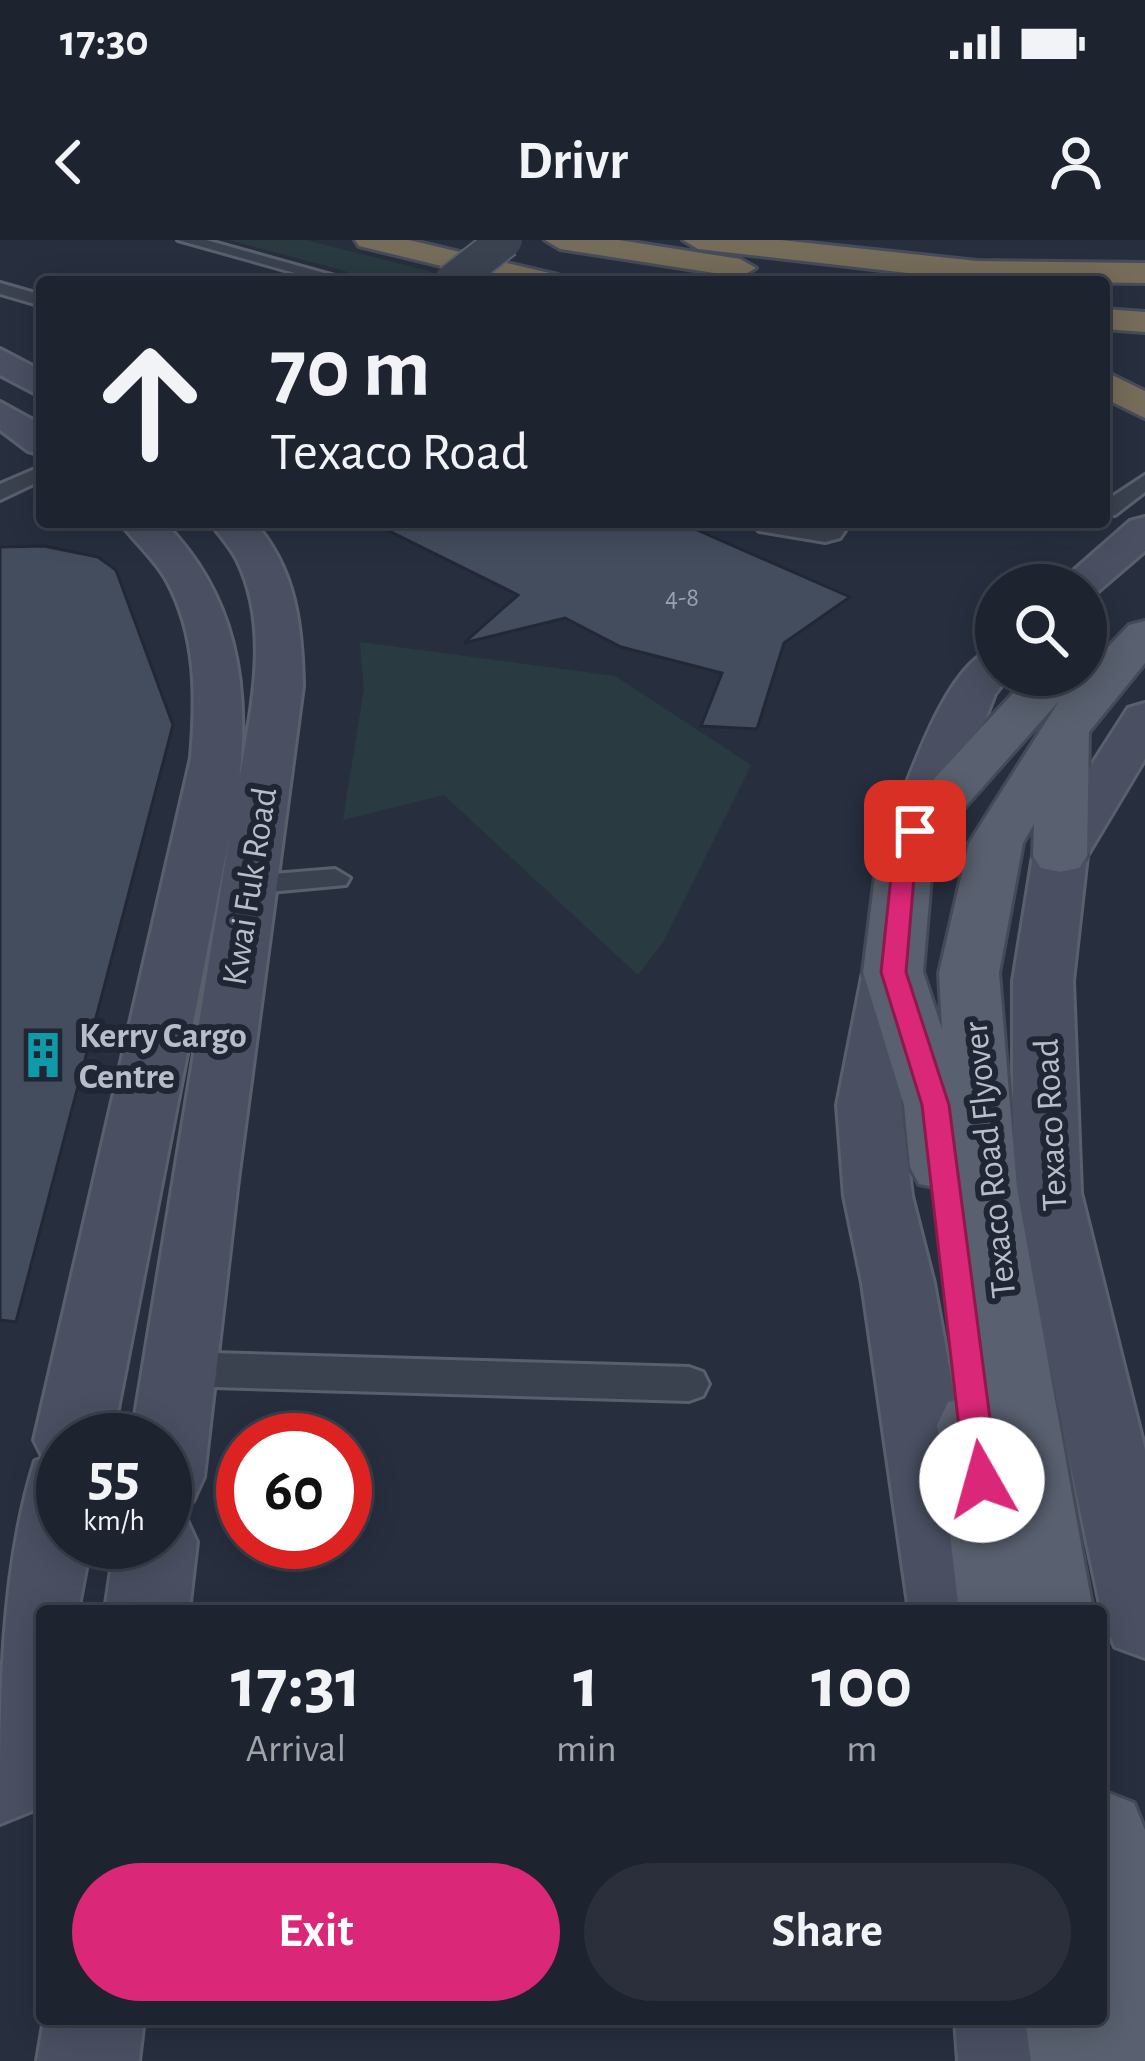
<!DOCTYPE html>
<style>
:root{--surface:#1d232f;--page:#2a2f3b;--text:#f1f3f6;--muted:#a0a4aa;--line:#3b404b;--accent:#db2777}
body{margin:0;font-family:"Alegreya Sans",sans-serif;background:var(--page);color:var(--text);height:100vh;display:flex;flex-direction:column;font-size:45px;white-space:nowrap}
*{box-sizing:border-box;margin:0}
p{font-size:39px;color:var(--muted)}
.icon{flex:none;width:66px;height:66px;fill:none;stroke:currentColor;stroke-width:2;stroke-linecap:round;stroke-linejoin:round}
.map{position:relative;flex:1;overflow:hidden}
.panel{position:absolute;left:36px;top:1365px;width:1071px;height:420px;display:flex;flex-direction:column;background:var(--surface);border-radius:12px;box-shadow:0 6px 30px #0003,0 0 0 3px var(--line)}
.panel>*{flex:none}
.hud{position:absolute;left:36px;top:36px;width:1074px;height:252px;border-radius:12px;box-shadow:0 6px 30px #0003,0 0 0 3px var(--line);background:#1d232f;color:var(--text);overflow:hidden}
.tools{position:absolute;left:975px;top:324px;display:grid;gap:24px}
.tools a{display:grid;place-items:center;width:132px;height:132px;border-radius:50%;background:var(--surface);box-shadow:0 6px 30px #0003,0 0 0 3px var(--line);font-size:60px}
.speed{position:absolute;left:36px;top:1173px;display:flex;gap:24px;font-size:60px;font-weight:700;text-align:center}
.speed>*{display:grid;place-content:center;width:156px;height:156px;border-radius:50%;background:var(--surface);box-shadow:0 6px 30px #0003,0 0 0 3px var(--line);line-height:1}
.speed small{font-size:30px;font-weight:400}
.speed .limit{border:18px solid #d22;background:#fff;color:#111}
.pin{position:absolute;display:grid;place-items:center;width:102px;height:102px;color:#fff;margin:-51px;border-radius:24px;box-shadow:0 6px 18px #0006}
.me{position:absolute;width:132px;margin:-66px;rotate:353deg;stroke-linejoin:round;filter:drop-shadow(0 0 9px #0008)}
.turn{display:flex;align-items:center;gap:42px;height:252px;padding:0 36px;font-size:54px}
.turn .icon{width:156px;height:156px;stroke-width:2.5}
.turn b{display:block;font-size:84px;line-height:102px}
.eta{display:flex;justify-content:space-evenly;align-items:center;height:204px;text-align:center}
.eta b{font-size:72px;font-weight:700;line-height:84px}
.action{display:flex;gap:24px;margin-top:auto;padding:24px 36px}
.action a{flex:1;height:138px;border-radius:72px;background:var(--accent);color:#fff;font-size:48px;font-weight:700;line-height:138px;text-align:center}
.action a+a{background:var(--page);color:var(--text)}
.status{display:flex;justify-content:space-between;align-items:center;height:84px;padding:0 60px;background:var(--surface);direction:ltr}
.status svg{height:33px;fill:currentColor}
header{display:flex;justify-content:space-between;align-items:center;height:156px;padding:0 36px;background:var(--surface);font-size:54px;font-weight:700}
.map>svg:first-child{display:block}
.green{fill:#293b40}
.building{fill:#444d5e;stroke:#222836;stroke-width:3}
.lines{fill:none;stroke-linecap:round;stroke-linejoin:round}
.service-casing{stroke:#595f6d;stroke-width:6}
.minor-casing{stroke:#595f6d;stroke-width:6}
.secondary-casing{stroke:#595f6d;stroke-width:6}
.primary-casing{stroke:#454a58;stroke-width:6}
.motorway-casing{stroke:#464c5a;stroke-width:6}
.service{fill:#3b424f;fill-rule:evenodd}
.minor{fill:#3b424f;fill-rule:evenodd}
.secondary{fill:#4a5062;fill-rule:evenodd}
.primary{fill:#59606f;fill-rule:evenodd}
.motorway{fill:#756c59;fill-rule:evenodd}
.tertiary-bridge-casing{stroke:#595f6d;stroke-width:38;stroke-linecap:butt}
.tertiary-bridge{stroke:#3b424f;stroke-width:34}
.route{fill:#db2777;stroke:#8e194d;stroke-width:3}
.labels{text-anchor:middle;stroke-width:12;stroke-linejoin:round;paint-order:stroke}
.far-number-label{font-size:27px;fill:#9ba1af}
.street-label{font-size:36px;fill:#b8bdca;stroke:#202634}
.poi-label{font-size:36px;font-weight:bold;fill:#b8bdca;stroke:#202634;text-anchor:start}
</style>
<div class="status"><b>17:30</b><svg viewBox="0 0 49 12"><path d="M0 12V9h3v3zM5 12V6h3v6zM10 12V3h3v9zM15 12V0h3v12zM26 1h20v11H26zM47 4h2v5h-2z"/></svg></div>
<header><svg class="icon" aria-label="back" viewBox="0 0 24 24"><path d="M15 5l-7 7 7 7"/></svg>Drivr<svg class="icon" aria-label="person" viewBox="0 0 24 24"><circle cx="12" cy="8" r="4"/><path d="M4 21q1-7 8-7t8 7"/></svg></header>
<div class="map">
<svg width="1145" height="1821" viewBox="0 0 1145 1821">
<rect width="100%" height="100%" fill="#272f3f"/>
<g class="green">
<path d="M229 0H305L433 32C403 39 371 50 345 31Z"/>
<path d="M360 402 615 436 751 525 663 702 638 735 444 555 343 580 364 449Z"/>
</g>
<g class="building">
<path d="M371 282H679L850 357 784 403 757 489 701 486 722 433 621 407 565 378 464 403 518 355Z"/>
<path d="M44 306 98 317 116 330 173 485 16 1082 0 1080V307Z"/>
</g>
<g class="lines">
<defs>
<g id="service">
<path d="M178 0H206L349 40 327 42Z"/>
<path d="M0 43 42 55V66L0 54Z"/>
<path d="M42 226V240L0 260V244Z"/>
<path d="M1145 235V252L1115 275 1104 276V262Z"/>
<path d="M335 629 350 638 346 645 247 654 232 645 247 636Z"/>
<path d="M179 1112 689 1127 703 1132 709 1144 703 1156 689 1161 179 1146 165 1141 159 1129 165 1117Z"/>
</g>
<path id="minor" d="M753 282H841L846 289 840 298 825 302 759 291Z"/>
<g id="secondary">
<path d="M0 109 42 131V157L0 135Z"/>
<path d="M0 162 42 185V215L28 211 0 190Z"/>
<path d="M1145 277V311L1095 354 1086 356V345H1057L1130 281Z"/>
<path d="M120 282H164C236 355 250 443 239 541 251 470 271 389 237 320 230 306 219 295 210 282H254C296 329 302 386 303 446L238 940 204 1237 193 1261 169 1270 185 1276 197 1302 189 1371H105L115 1302H165V1200H131L230 593 112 1200H63V1302H91L78 1371H42V1547L32 1571 0 1584C0 1465 0 1331 35 1221L43 1218 34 1200 191 518C196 458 197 396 167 341 155 319 135 303 120 282Z"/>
<path d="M996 408V435H1010L995 454 942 591 934 602 915 607 896 602 888 591C908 544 945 421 996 408Z"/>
<path d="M1145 463V519L1087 616 1073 741 1081 953 1145 1210V1418L1115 1407 1103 1379 1013 953V741L1033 616 1128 468Z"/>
<path d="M893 713 914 718 923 732 901 865 912 956 934 1043 993 1371H909L862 1043 844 956 837 865 863 732 872 718Z"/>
<path d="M44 1779H144L139 1821H37Z"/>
<path d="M955 1779H1055L1060 1821H958Z"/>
</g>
<g id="primary">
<path d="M1145 381V423L1089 492 1087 616 1079 628 1060 632 1041 628 1033 616 1034 584 1023 603 999 733 1017 948 1093 1371H959L937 1185 948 1162 978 1154 949 950 919 944 910 927 904 865 863 732 875 637 896 580 1030 435H1080L1075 442 1129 385ZM1059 461 969 603 939 733 942 789 923 732 931 637 941 594Z"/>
<path d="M1101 1550 1134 1563 1145 1590V1821H1031L1025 1779H1101Z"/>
</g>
<g id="motorway">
<path d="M355 0H409L558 35 563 42H507L359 6Z"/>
<path d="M545 0H619L740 19 756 28 740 37 560 9Z"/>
<path d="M683 0H781L977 21 1145 23V43L977 41 698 9Z"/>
<path d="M1104 69 1145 72V92L1104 89Z"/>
<path d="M1104 131 1145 151V178L1104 158Z"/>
</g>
</defs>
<use href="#service" class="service-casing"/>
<use href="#minor" class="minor-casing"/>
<use href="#secondary" class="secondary-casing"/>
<use href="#primary" class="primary-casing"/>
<use href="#motorway" class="motorway-casing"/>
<use href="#service" class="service"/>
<use href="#minor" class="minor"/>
<use href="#secondary" class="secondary"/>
<use href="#primary" class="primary"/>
<use href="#motorway" class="motorway"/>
<defs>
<path id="tertiary-bridge" d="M451 42 505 0"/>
</defs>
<use href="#tertiary-bridge" class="tertiary-bridge-casing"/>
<use href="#tertiary-bridge" class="tertiary-bridge"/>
</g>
<path class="route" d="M915 584 926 591 914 637 906 732 949 865 998 1240 993 1250 982 1254 970 1250 965 1240 922 865 881 732 891 637 904 591Z"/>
<defs>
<symbol id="building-bare" viewBox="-9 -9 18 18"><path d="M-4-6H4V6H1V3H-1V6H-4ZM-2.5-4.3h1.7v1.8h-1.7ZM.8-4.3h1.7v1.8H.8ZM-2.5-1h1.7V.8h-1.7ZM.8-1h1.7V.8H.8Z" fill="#0f9aa8" stroke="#202634" stroke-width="2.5" paint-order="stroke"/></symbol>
</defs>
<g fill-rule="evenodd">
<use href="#building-bare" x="10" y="782" width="66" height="66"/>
</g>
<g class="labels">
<g class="far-number-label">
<text x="682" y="366">4-8</text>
</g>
<g class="street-label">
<text transform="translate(248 646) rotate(-81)" y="13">Kwai Fuk Road</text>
<text transform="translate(1049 885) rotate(-93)" y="13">Texaco Road</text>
<text transform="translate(988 920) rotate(-96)" y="13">Texaco Road Flyover</text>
</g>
<g class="poi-label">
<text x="79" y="807">Kerry Cargo<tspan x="79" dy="41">Centre</tspan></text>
</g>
</g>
</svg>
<div class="tools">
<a><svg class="icon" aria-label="search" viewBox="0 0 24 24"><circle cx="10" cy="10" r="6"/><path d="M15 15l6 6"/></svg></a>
</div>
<div class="speed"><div>55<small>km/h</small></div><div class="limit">60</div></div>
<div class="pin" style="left:915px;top:591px;background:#d93025"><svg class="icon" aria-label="arrive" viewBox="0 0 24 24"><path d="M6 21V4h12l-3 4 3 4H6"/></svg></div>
<svg class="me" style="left:982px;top:1240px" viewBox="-20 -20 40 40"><circle r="19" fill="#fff"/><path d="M0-13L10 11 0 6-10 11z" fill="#db2777"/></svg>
<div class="hud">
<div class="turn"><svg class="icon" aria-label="ahead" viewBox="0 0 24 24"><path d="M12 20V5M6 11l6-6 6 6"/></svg><div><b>70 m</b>Texaco Road</div></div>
</div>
<section class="panel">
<div class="eta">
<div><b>17:31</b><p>Arrival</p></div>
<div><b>1</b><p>min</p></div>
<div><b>100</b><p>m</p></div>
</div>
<div class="action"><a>Exit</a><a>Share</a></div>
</section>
</div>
